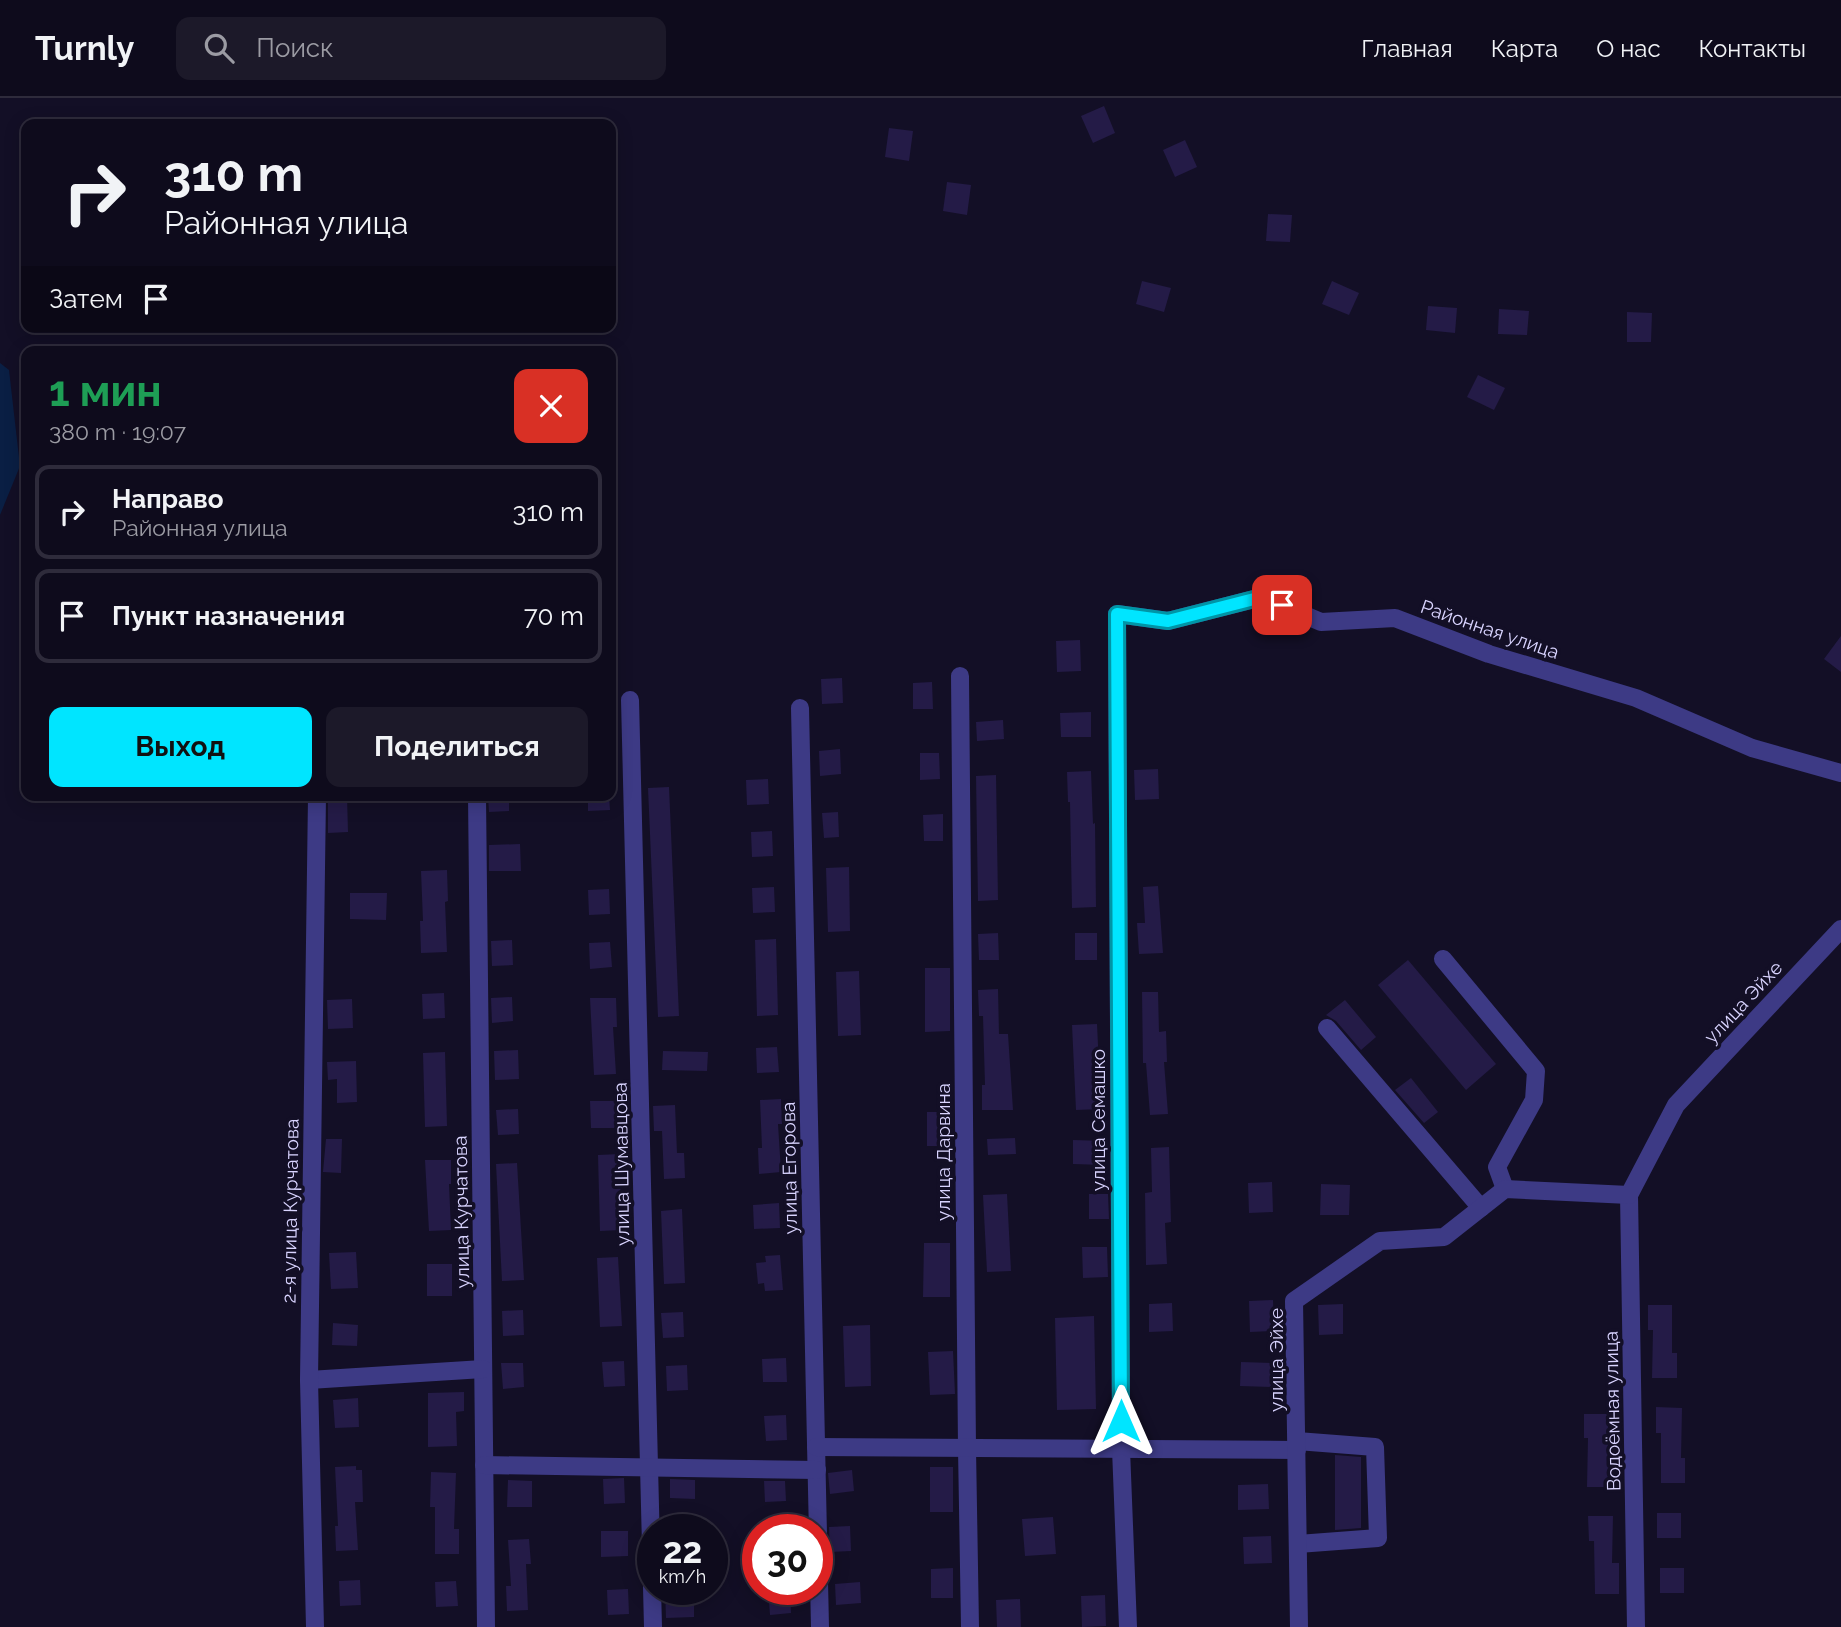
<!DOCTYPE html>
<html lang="ru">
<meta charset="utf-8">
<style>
:root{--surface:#0e0b1c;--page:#1c1929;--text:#f1f3f6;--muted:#9b9ba3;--line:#2e2b3b;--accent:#00e5ff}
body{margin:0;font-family:Raleway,sans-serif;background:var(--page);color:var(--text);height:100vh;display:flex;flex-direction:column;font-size:26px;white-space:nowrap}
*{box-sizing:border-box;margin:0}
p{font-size:23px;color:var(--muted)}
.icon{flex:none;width:38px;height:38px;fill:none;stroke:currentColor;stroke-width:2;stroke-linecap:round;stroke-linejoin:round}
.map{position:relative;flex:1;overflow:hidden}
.details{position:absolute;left:21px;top:248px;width:595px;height:455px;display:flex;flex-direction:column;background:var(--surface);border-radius:14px;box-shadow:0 4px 18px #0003,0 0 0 2px var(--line)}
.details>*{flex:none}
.guide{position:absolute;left:21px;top:21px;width:595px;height:214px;border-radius:14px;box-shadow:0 4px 18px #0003,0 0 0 2px var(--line);background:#0e0b1c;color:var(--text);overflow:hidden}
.speed{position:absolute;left:637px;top:1416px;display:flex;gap:14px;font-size:35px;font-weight:700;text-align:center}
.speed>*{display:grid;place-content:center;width:91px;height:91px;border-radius:50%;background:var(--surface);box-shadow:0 4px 18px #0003,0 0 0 2px var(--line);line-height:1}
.speed small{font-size:18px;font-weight:400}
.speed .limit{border:10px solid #d22;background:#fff;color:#111}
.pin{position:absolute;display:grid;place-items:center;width:60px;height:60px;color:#fff;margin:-30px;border-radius:14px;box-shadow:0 4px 10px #0006}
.me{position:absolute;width:77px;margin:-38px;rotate:0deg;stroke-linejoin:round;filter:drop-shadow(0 0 5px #0008)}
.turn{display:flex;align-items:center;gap:24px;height:147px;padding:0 28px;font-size:32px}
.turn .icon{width:91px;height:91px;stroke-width:2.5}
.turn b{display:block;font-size:49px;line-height:60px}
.then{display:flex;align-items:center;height:66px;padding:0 28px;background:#0003;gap:14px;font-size:26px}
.round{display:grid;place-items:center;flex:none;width:74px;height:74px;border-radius:14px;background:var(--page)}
.summary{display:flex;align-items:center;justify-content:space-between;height:119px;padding:0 28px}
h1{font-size:42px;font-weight:700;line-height:52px;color:#1e9e55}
.action{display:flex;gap:14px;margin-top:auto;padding:14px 28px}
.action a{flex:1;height:80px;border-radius:14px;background:var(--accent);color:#111;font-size:28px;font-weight:700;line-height:80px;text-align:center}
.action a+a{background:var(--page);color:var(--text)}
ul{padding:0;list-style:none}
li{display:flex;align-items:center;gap:21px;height:94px;margin:0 14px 10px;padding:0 14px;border:4px solid var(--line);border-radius:14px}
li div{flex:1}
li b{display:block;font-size:26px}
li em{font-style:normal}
header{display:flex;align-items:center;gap:42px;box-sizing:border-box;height:98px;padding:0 35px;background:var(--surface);border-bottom:2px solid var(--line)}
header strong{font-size:33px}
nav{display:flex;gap:38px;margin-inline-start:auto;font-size:24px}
.search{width:490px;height:63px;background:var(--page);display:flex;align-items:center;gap:18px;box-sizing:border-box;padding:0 24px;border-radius:14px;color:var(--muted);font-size:26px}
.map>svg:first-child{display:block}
.water{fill:#0a1f44}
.building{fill:#241b47}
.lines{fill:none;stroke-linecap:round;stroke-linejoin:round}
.minor{stroke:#3d3a85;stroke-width:18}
.route-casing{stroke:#0095a6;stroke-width:18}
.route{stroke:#00e5ff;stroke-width:12}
.labels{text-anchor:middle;stroke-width:7;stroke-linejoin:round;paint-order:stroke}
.street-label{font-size:19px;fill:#d9d4ff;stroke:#130f26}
</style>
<header>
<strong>Turnly</strong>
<div class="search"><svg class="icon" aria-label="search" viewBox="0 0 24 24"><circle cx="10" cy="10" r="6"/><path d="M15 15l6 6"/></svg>Поиск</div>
<nav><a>Главная</a><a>Карта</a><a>О нас</a><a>Контакты</a></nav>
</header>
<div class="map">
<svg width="1841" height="1529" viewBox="0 0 1841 1529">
<rect width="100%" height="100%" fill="#130f26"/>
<path class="water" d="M0 265 9 272 20 368 0 417Z"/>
<g class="building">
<path d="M1104 8 1115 35 1093 45 1081 18Z"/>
<path d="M889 30 913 33 909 63 885 59Z"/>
<path d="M1185 42 1197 69 1175 79 1163 52Z"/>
<path d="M947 84 971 87 967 117 943 113Z"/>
<path d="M1268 116 1292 117 1290 144 1266 143Z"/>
<path d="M1142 183 1171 190 1164 214 1136 206Z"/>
<path d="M1332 183 1359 195 1349 217 1322 206Z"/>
<path d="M1428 208 1457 210 1455 235 1426 232Z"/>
<path d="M1499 211 1529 213 1527 237 1498 236Z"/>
<path d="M1627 214 1652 215 1651 244H1627Z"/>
<path d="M1478 277 1505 290 1494 312 1467 299Z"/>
<path d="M1841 538V574L1824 561Z"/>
<path d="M1080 542 1081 573 1057 574 1056 543Z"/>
<path d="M842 580 843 605 822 606 821 581Z"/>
<path d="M932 584 933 611H913V585Z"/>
<path d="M1091 614V639H1061L1060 615Z"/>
<path d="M1003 622 1004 641 977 643 976 624Z"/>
<path d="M840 651 841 676 820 678 819 653Z"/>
<path d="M920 655H939L940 681 920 682Z"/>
<path d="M1158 671 1159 701 1135 702 1134 672Z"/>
<path d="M1091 673 1093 726 1095 725 1096 809 1072 810 1070 704H1068L1067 674Z"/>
<path d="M996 677 998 802 978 803 976 678Z"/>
<path d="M768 681 769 706 747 707 746 682Z"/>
<path d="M669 689 679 918 658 919 648 690Z"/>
<path d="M328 698H347L348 734 328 735Z"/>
<path d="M488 698H509V713L489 714Z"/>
<path d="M588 698H609L610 712 588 713Z"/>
<path d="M838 714 839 739 824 740 822 715Z"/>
<path d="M943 716V743H924L923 717Z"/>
<path d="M772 733 773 758 752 759 751 734Z"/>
<path d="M520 746 521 773H489V747Z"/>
<path d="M849 769 850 833 828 834 826 770Z"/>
<path d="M447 772 448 803 445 804 447 854 421 855 420 823H423L421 773Z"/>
<path d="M1158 788 1163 855 1139 856 1137 825H1145L1143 789Z"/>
<path d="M774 789 775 814 753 815 752 790Z"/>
<path d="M609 791 610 816 589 817 588 792Z"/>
<path d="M350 795H387L386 822 350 821Z"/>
<path d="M998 835 999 862H979L978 836Z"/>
<rect x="1075" y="835" width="22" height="27"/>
<path d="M776 841 778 917 757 918 755 842Z"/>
<path d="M512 842 513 867 492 868 491 843Z"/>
<path d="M610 844 612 869 590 871 589 845Z"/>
<path d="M1408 862 1496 966 1466 992 1378 887Z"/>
<path d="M925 870H950V933L925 934Z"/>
<path d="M859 873 861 937 838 938 836 874Z"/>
<path d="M998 891 999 936H1008L1013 1012H982V987H985L983 918H979L978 892Z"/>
<path d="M1142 894H1158L1159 934 1166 933 1167 964H1164L1168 1016 1150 1017 1146 965H1143Z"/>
<path d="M444 895 445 920 423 921 422 896Z"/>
<path d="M512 899 513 923 492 925 491 900Z"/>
<path d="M590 900H616L617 929H613L616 976 594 977Z"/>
<path d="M352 901 353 930 328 931 327 902Z"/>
<path d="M1345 902 1376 939 1361 952 1336 923 1326 917Z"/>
<path d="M1097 926 1101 1011 1076 1012 1072 927Z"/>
<path d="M777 949 779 974 757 975 756 950Z"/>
<path d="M518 952 519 981 495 982 494 953Z"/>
<path d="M663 953 708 954 707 973 662 972Z"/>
<path d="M445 954 447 1028 425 1029 423 955Z"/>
<path d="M356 963 357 1004 337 1005V981L328 982 327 964Z"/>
<path d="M1411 980 1438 1014 1424 1025 1395 992Z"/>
<path d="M781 1001 782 1026H778L781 1074 759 1076 758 1050H762L760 1002Z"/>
<path d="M590 1003H620L621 1030H591Z"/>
<path d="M675 1007 677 1055H684L685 1080 664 1081 662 1033H654L653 1008Z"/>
<path d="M518 1011 519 1036 498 1037 496 1012Z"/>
<rect x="927" y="1014" width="24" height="34"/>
<path d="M1015 1040 1016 1056 988 1057 987 1041Z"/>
<path d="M326 1041H342L341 1075 323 1074Z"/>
<path d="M1073 1042 1104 1043V1067L1073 1066Z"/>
<path d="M1169 1049 1171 1124 1165 1125 1167 1166 1146 1167 1145 1095 1152 1094 1151 1050Z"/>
<path d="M620 1056 621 1132 600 1133 598 1057Z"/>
<path d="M425 1062H451V1086H449L451 1132 429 1133Z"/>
<path d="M517 1065 524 1182 502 1183 496 1066Z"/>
<path d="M1272 1084 1273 1114 1249 1115 1248 1085Z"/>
<path d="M1321 1086 1350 1087 1349 1117H1320Z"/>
<path d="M1007 1096 1011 1173 987 1174 983 1097Z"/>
<path d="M1089 1096H1108L1109 1121H1089Z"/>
<path d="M779 1105 780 1130 754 1131 753 1107Z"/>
<path d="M682 1111 685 1185 664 1186 661 1113Z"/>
<path d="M924 1145H950V1199H923Z"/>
<path d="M1082 1149H1107L1108 1179 1083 1180Z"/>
<path d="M356 1154 358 1190 331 1191 329 1155Z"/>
<path d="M780 1157 783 1192 765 1193 764 1185 758 1186 756 1165 766 1164 765 1158Z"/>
<path d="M618 1159 622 1228 600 1229 597 1160Z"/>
<rect x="427" y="1166" width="25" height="32"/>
<path d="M1273 1202 1274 1233 1250 1234 1249 1203Z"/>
<path d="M1172 1205 1173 1233 1149 1234V1206Z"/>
<path d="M1343 1206V1236L1319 1237 1318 1207Z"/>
<path d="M1648 1207H1672V1255H1677V1280H1652L1653 1232H1648Z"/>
<path d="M523 1212 524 1237 503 1238 502 1213Z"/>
<path d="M683 1214 684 1239 663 1240 661 1215Z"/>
<path d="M1094 1218 1096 1311 1057 1312 1055 1220Z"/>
<path d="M333 1225 358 1227 357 1248 332 1247Z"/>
<path d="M870 1227 871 1288 845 1289 843 1228Z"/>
<path d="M953 1253 955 1296 930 1297 928 1254Z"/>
<path d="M786 1260 787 1284H763L762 1261Z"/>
<path d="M624 1263 625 1288 604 1289 602 1264Z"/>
<path d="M1241 1264 1272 1265 1271 1289 1240 1288Z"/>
<path d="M501 1265H523L524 1289 503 1291Z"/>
<path d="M687 1267 688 1292 667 1293 666 1268Z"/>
<path d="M464 1294V1313L456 1314 457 1348 428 1349V1295Z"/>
<path d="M358 1300 359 1329 335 1330 333 1302Z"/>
<path d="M1656 1309 1682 1310 1681 1360H1685V1385H1661V1335H1656Z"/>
<path d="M1584 1316H1608V1364L1612 1365V1389H1587L1588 1340H1584Z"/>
<path d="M786 1317 787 1342 766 1343 764 1318Z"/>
<path d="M1335 1357 1361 1359V1430L1335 1432Z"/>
<path d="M356 1368V1372H362L363 1404H355L358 1452 336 1453 335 1428H338L335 1369Z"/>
<rect x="930" y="1369" width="23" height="45"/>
<path d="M852 1372 854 1393 830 1396 828 1375Z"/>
<path d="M431 1374 456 1375 454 1431H459V1456H435V1409H430Z"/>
<path d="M624 1380 625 1405 604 1406 603 1381Z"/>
<path d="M670 1381 695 1382V1401L670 1400Z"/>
<path d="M508 1382 532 1383V1409H507Z"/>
<path d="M764 1383H785L786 1403 765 1404Z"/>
<path d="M1268 1386 1269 1411 1238 1412V1387Z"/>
<rect x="1657" y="1415" width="24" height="25"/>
<path d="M1588 1418H1613L1612 1465H1619V1496H1595L1594 1443H1589Z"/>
<path d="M1053 1419 1056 1456 1025 1458 1022 1421Z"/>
<path d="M850 1428 851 1453 830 1454 829 1429Z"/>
<path d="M601 1433H628V1458L601 1459Z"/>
<path d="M1271 1438 1272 1465 1244 1466 1243 1439Z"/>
<path d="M529 1441 531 1466H526L528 1512 507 1513 506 1488H511L508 1442Z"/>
<path d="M953 1470V1500H931V1471Z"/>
<rect x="1660" y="1470" width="24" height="25"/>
<path d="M360 1482 361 1507 340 1508 339 1483Z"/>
<path d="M456 1483 458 1508 436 1509 435 1484Z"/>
<path d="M860 1484 861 1505 836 1507 835 1486Z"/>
<path d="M628 1491 629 1516 608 1517 607 1492Z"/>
<path d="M768 1491H790L791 1515 770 1517Z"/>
<path d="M665 1492H694V1519L666 1520Z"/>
<path d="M1105 1497 1106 1528 1082 1529 1081 1498Z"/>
<path d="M1020 1501 1021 1529H997L996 1502Z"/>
</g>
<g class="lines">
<g class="minor">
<path d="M960 578 967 1350 970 1529"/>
<path d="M630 602 653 1529"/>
<path d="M800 610 820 1529"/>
<path d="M477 698 486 1529"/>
<path d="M1443 861 1536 973 1534 1002 1497 1069 1505 1091"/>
<path d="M1327 930 1481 1110"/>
<path d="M1629 1097 1636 1529"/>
<path d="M309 1282 483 1271"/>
<path d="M1297 1343 1375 1349 1378 1440 1298 1446"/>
<path d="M816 1349 1297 1352"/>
<path d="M484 1367 817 1372"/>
<path d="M315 1529 309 1282 317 698"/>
<path d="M1128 1529 1121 1351 1117 516 1168 523 1262 499 1321 524 1395 520 1489 556 1636 600 1752 650 1841 675"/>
<path d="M1299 1529 1294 1203 1380 1143 1444 1139 1505 1091 1629 1097 1676 1007 1841 831"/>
</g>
</g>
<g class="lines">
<defs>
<path id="route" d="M1121 1323 1117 516 1168 523 1262 499 1282 507"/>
</defs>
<use href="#route" class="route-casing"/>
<use href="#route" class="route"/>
</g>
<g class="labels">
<g class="street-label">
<text transform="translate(1490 531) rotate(19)" y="7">Районная улица</text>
<text transform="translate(1743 904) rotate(-47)" y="7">улица Эйхе</text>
<text transform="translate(1098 1022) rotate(-90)" y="7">улица Семашко</text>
<text transform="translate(943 1054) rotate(-90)" y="7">улица Дарвина</text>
<text transform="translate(621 1066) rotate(-91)" y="7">улица Шумавцова</text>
<text transform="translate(789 1070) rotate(-91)" y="7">улица Егорова</text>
<text transform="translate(290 1113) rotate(-89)" y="7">2-я улица Курчатова</text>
<text transform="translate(461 1114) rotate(-91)" y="7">улица Курчатова</text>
<text transform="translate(1276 1262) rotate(-90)" y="7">улица Эйхе</text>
<text transform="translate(1612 1313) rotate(-91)" y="7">Водоёмная улица</text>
</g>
</g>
</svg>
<div class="speed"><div>22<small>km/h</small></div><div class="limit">30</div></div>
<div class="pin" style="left:1282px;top:507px;background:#d93025"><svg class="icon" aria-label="arrive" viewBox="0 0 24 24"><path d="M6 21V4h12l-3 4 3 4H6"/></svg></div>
<svg class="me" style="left:1121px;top:1323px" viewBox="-20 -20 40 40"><path d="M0-17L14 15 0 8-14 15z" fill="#00e5ff" stroke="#fff" stroke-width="4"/></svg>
<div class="guide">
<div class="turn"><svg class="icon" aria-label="right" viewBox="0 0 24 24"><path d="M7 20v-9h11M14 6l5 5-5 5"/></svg><div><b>310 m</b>Районная улица</div></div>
<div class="then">Затем<svg class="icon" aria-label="arrive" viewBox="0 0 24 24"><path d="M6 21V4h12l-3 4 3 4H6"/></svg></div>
</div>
<section class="details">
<div class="summary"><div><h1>1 мин</h1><p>380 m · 19:07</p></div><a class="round" style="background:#d93025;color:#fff"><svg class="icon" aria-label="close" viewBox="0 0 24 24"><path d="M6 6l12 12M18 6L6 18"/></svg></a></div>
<ul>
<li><svg class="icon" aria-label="right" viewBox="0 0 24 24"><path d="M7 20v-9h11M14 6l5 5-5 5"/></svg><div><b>Направо</b><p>Районная улица</p></div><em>310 m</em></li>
<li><svg class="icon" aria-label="arrive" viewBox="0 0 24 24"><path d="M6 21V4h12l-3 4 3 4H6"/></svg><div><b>Пункт назначения</b></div><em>70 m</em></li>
</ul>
<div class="action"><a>Выход</a><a>Поделиться</a></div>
</section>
</div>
